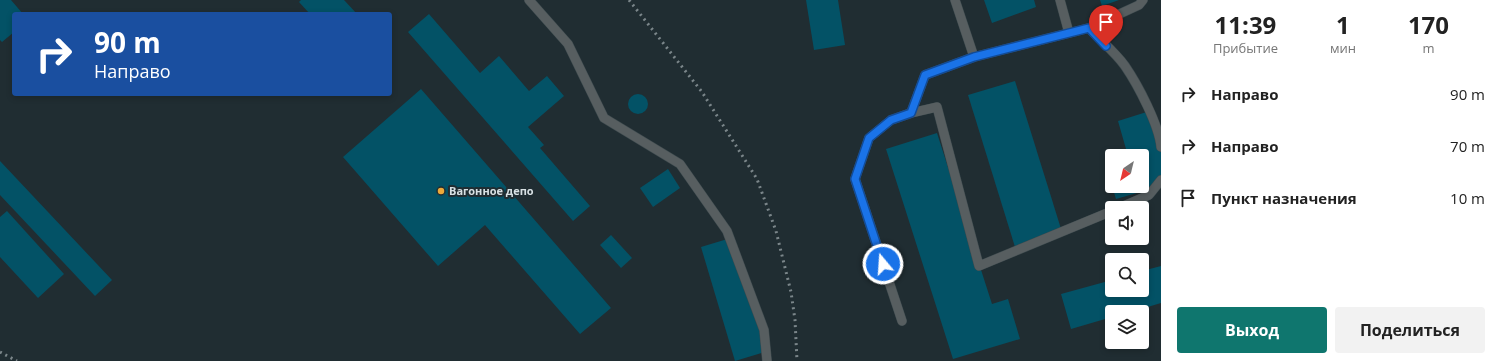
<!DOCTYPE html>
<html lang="ru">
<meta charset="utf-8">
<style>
:root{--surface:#fff;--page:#f2f2f2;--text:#222;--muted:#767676;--accent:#0f766e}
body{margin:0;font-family:"Open Sans",sans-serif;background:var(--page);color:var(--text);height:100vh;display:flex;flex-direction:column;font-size:15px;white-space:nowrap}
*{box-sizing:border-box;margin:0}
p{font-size:13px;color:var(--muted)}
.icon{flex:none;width:22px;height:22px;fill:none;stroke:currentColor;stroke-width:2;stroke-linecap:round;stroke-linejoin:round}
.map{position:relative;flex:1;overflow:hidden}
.details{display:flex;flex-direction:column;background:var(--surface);width:340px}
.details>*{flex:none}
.guide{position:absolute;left:12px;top:12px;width:380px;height:84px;border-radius:4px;box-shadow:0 2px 6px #0003;background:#1a4fa0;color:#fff;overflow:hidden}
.needle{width:26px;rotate:215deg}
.buttons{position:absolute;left:1105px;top:149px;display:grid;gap:8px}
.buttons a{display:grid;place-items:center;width:44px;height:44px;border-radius:4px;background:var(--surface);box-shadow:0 2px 6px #0003;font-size:20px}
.pin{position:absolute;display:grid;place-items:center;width:34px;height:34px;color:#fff;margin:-41px -17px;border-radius:50% 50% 50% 0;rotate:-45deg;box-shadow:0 0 4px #0007}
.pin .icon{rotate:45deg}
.me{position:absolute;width:44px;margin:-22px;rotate:342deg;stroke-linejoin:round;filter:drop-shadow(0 0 3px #0008)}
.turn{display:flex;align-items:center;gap:14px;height:84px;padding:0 16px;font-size:18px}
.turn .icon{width:52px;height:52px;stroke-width:2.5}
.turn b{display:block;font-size:28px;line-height:34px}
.eta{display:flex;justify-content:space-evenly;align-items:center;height:68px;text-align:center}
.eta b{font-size:24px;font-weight:700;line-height:28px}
.action{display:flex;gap:8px;margin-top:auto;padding:8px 16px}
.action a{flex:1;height:46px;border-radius:4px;background:var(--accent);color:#fff;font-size:16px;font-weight:700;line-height:46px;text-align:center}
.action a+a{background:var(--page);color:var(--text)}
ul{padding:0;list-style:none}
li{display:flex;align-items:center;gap:12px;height:52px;padding:0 16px}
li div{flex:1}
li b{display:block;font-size:15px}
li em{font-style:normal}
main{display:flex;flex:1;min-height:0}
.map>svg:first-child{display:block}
.building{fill:#035266}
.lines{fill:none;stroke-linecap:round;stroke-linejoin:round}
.service-casing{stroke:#3d4a4e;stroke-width:10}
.service{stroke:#575e60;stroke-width:9}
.rail{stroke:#7b868a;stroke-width:3;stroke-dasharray:2 4;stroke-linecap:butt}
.route-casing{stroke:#114b97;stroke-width:10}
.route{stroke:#1a73e8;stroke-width:7}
.poi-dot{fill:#eca93a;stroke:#202d32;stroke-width:1.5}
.labels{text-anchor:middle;stroke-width:4;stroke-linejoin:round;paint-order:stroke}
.poi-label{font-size:11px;font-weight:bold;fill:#d8e1e4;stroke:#202d32;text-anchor:start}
</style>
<main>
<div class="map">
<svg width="1161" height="361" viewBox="0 0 1161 361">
<rect width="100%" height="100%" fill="#202d32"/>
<g class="building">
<path d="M0 0H11L23 14H14V32L2 42 0 40Z"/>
<path d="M301 0H344L357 14H310L299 2Z"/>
<path d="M806 0H838L845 45 814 50Z"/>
<path d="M984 0H1034L1036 7 992 23Z"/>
<path d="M1100 0H1119L1102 6Z"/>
<path d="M429 14 480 73 499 56 529 91 547 76 564 96 528 127 544 145 540 148 590 206 573 221 408 32Z"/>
<path d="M1015 81 1062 232 1015 247 968 95Z"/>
<path d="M421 89 611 308 580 334 485 225 438 266 343 157Z"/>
<circle cx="638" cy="104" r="10"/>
<path d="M1153 110 1161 136V186L1116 199 1112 186H1142V156H1128L1118 121Z"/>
<path d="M937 133 992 304 1008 299 1020 339 953 359 886 149Z"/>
<path d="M0 161 112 280 95 296 0 195Z"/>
<path d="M668 169 680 188 653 207 640 188Z"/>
<path d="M7 211 64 274 38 298 0 257V217Z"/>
<path d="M611 235 632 258 621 268 600 245Z"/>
<path d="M734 237 768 351 735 361 701 247Z"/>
<path d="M1161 266V303L1131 312H1112V317L1071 329 1061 294 1112 280V290H1142V271Z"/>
</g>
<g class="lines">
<defs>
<g id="service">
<path d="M529 0 568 44 604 118 680 164 727 231 764 330 767 361"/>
<path d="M955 0 974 57"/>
<path d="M1060 0 1069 33"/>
<path d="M1089 28C1100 40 1115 52 1125 66 1138 85 1159 125 1161 147"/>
<path d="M911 113 937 107 979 266 1112 211"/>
<path d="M1119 208 1149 195 1161 180"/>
<path d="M902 321 855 179 869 138 891 120 911 113 925 75 974 57 1089 28 1139 5 1143 0"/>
</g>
</defs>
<use href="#service" class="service-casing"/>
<use href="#service" class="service"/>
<g class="rail">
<path d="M629 0 702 92 757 179 776 231 791 292 795 320 797 361"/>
<path d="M0 352 17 361"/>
</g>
</g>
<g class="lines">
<defs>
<path id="route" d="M883 264 855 179 869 138 891 120 911 113 925 75 974 57 1089 28 1106 46"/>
</defs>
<use href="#route" class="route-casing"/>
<use href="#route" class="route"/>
</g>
<circle class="poi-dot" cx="441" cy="191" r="4"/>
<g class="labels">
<g class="poi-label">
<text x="449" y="195">Вагонное депо</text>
</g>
</g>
</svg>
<div class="buttons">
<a><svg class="needle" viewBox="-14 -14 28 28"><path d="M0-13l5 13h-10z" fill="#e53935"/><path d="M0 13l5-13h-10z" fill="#767676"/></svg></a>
<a><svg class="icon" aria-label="sound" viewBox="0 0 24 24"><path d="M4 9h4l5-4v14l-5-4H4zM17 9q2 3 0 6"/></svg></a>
<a><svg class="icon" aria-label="search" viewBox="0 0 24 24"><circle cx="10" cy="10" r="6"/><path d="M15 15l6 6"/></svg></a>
<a><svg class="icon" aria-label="layers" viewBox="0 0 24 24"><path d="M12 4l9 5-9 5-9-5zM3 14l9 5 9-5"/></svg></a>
</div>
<div class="pin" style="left:1106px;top:46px;background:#d93025"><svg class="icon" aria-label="arrive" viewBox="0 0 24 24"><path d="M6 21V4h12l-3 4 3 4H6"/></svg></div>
<svg class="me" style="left:883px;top:264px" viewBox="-20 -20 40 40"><circle r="17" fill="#1a73e8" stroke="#fff" stroke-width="3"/><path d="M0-11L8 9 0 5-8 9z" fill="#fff"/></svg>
<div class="guide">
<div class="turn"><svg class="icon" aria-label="right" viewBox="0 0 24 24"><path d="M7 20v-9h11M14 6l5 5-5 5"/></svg><div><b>90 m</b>Направо</div></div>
</div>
</div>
<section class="details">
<div class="eta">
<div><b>11:39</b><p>Прибытие</p></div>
<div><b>1</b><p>мин</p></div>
<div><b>170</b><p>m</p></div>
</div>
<ul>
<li><svg class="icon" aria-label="right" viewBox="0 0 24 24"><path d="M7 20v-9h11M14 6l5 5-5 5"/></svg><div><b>Направо</b></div><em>90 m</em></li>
<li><svg class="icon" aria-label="right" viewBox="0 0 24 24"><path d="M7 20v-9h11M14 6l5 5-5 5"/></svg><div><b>Направо</b></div><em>70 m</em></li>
<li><svg class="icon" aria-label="arrive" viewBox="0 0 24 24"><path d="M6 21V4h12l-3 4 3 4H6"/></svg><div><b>Пункт назначения</b></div><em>10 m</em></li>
</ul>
<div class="action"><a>Выход</a><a>Поделиться</a></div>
</section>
</main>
